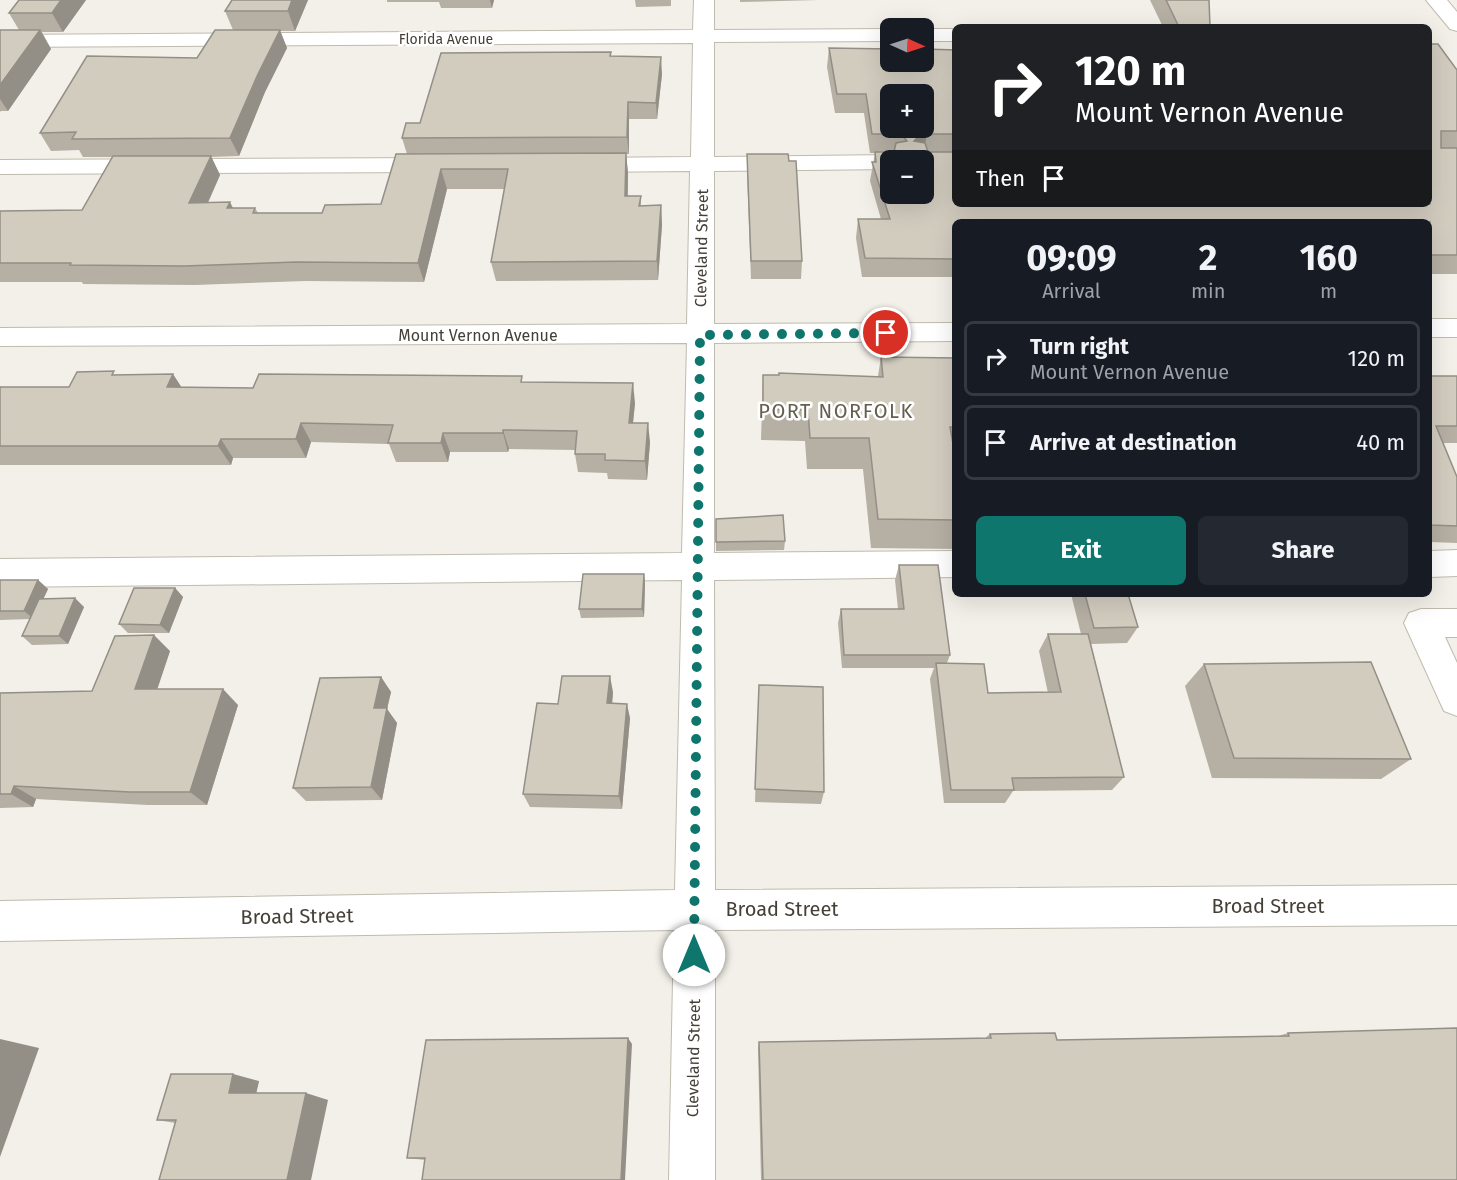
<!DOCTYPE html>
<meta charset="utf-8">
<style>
:root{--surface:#171b24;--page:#242831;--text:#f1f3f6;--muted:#9ea1a6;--line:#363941;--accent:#0f766e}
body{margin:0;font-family:"Fira Sans",sans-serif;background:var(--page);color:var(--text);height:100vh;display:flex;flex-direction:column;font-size:22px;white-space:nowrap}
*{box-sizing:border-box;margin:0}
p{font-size:20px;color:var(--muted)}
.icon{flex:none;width:33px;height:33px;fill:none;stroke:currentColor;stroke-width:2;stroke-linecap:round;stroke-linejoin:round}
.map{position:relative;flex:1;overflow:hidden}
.details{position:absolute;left:952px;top:219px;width:480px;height:378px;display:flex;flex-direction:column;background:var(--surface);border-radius:9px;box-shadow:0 6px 24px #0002}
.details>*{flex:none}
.guide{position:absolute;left:952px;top:24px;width:480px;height:183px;border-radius:9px;box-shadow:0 6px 24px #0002;background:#202124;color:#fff;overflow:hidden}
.needle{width:39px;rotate:93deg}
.controls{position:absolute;left:880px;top:18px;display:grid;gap:12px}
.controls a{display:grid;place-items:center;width:54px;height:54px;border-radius:9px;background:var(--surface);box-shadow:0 6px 24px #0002;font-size:30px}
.pin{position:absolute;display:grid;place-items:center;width:51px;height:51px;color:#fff;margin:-26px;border:3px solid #fff;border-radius:50%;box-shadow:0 2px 6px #0007}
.me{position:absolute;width:66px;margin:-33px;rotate:0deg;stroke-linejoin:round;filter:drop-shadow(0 0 4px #0008)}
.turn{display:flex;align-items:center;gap:21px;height:126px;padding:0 24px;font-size:27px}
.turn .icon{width:78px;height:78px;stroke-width:2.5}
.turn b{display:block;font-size:42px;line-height:51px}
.then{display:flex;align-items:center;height:57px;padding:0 24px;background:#0003;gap:12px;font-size:22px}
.eta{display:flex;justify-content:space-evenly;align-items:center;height:102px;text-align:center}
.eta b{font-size:36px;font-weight:700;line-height:42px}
.button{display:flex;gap:12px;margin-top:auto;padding:12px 24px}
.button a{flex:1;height:69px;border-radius:9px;background:var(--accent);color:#fff;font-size:24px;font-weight:700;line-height:69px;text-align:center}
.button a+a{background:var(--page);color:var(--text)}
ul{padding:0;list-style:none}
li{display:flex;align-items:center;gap:18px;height:75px;margin:0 12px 9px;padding:0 12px;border:3px solid var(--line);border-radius:9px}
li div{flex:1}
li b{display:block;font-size:22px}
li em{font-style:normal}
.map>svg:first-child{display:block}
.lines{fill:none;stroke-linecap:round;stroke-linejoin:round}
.minor-casing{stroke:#bfbbae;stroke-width:2}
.minor{fill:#fff;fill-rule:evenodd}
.wall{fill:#b5afa4}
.shaded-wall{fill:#938f86}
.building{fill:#d2ccbf;stroke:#938f86;stroke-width:1.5;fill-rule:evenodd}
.route{stroke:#0f766e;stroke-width:10;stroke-dasharray:0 18}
.labels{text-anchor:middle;stroke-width:5;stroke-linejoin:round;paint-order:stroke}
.far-street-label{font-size:14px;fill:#444037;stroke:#fff}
.street-label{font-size:16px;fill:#444037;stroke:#fff}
.quarter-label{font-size:20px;letter-spacing:1.5px;fill:#665f50;stroke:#fff}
.near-street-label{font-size:20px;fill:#444037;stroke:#fff}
</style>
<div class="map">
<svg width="1457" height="1180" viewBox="0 0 1457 1180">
<rect width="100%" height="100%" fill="#f2f0e8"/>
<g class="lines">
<defs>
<g id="minor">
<path d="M694 0H714V30L891 29V41L714 42V157L891 155 899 157 902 160H891V169L714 171V324L956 323V341L714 343V553L956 551V577L714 580 715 890 1457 885V925L715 930V1180H669L674 930 0 941V901L675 890 682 580 0 587V559L682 553 687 343 0 346V328L687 324 690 171 584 172 576 170 572 165 576 160 584 158 691 157 693 43 0 47V35L693 30Z"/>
<path d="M1426 0H1447L1457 12V31L1450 29Z"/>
<rect x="924" y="29" width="32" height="12"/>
<path d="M436 158 444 160 448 165 444 170 436 172 0 174V160Z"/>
<rect x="1430" y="319" width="27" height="18"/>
<path d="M1457 550V576L1430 577V551Z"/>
<path d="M1421 609H1457V637H1445L1457 663V716L1444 711 1404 623 1409 613Z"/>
</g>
</defs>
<use href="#minor" class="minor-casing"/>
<use href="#minor" class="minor"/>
</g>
<g class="wall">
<path d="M86 0 63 32H42L51 49 8 111H1L0 112V30H19L9 13Z"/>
<path d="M232 0H308L295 31H280L287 48 265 92 239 156 211 157 220 175 208 203 233 208H255L258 213H322L381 204 407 154 402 138 420 123 611 56 662 74 657 119H629V154H626L628 173V196H641V206L661 205 662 225 658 280 496 281 491 262 505 189H447L424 282 305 281 195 285 83 284 82 282H0V211L82 210 112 157H83L79 150 51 151 40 133 197 58 233 30 225 11Z"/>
<path d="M387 0H494L492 8H441L439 2H387Z"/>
<path d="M635 0H671V6L636 7Z"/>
<path d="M740 0H818L740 2Z"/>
<path d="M1150 0H1209L1210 27H1163Z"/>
<path d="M1430 44 1457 70V274H1430V222H956V277H862L856 238 858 219H881L870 181 875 153H870L864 113H835L827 67 829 48 956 50V204H1430Z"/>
<path d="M747 154 802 261 801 279H751L747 172Z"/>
<path d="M881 357 956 358V549L871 548 863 469H807L805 441 761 440 763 375 878 376Z"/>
<path d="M117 375 181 387 253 388 524 382 635 403 633 423 650 442 647 480 608 479 607 473 578 472 575 454V450L509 449 508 452H450L448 462H396L389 444 311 442 306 458H233L231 465H0V387H69Z"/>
<path d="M1430 376H1457V443H1443L1457 477V543L1430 542Z"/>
<path d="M716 519 785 541 784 550 716 551Z"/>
<path d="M899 565 950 655 947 663 988 693H1048L1039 651 1048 634H1081L1071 594H1128L1138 627 1127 643 1091 644 1124 777 1112 790 1013 791 1005 803H944L930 679 934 668H842L838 623 841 609H898L895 580Z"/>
<path d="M644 574 645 583 644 617 581 618 579 609Z"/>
<path d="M0 580H38L48 589 43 599 84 607 68 644 32 645 22 636 30 619 0 620Z"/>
<path d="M175 588 183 597 169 633H128L119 624Z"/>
<path d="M170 651 157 689 238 705 207 805H148L36 799 33 807 0 808V693L92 691Z"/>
<path d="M1204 664 1411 759 1381 779 1212 778 1185 686Z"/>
<path d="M381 677 391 692 387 709 397 723 382 800 306 801 293 788Z"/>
<path d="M759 685 824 792 821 804 755 802Z"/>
<path d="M613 692 612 703 630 718 622 809 530 807 523 794 558 704Z"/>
<path d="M1288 1033 1457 1180H761L758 1048 759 1042 984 1039 990 1034 1057 1040 1278 1036Z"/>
<path d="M632 1044 425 1160 407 1158Z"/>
<path d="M259 1081 256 1093 328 1100 175 1123 157 1120Z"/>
</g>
<g class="shaded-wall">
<path d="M61 0H86L63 32 52 13Z"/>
<path d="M292 0H308L295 31 288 11Z"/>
<path d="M490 0H494L492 8Z"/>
<path d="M40 30 51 49 8 111 0 99V85Z"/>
<path d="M280 30 287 48 265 92 239 156 230 138 258 74Z"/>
<path d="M661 57 662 74 657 119 656 103Z"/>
<path d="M628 102 629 119V154L627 137Z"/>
<path d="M927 134 923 153 914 141 919 136Z"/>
<path d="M626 153 628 173 627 216 625 196Z"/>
<path d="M211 156 220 175 199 222 189 203Z"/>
<path d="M441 169 447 189 424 282 418 263Z"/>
<path d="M230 202 240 222 227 208Z"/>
<path d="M661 205 662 225 658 280 657 261Z"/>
<path d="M173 374 186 394 167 387Z"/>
<path d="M633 383 635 403 631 442 629 423Z"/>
<path d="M301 423 311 442 306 458 296 439Z"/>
<path d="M648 423 650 442 647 480 645 461Z"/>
<path d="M503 430 509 449 508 452 503 433Z"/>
<path d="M443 433 450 452 448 462 441 443Z"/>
<path d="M221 439 233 458 231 465 218 446Z"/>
<path d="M644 574 645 583 644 617 642 609Z"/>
<path d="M38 580 48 589 34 619 24 611Z"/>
<path d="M175 588 183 597 169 633 160 625Z"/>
<path d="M75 598 84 607 68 644 59 636Z"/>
<path d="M154 635 170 651 152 705 135 689Z"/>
<path d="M610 676 613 692 611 718 607 703Z"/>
<path d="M381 677 391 692 387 709 397 723 382 800 371 787 374 708Z"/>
<path d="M223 689 238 705 207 805 190 792Z"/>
<path d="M627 704 630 718 622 809 619 796Z"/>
<path d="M14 786 36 799 33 807 11 794Z"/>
<path d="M628 1038 632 1044 625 1180H621Z"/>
<path d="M0 1039 39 1048 0 1157Z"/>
<path d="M233 1074 259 1081 255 1099 229 1093Z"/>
<path d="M306 1093 328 1100 311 1180H287Z"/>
</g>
<g class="building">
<path d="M19 0H61L52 13H9Z"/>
<path d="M232 0H292L288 11H225Z"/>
<path d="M1166 0H1209L1210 27H1179Z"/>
<path d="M0 30H40L0 85Z"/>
<path d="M215 30H280L258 74 230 138 72 139 76 132 40 133 87 56 197 58Z"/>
<path d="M1430 44H1438L1457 70V131H1441V148H1457V255H1430V222H956V259L865 258 858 219H890L872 162H876L875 152H894L896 143 907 141 903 136 894 134H872L866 94H837L829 48 891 49V62H924V49L956 50V134H927L919 136 914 141 925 143 928 152H956V204H1430ZM891 94H924V128H891ZM891 160H924V194H891Z"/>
<path d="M611 52 610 56 661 57 656 103 628 102 627 137 402 138 406 123H420L441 53Z"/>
<path d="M626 153 625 196H641L639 206 661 205 657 261 491 262 508 169H441L418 263 296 262 184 266 70 265 71 263H0V211L82 210 113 156H211L189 203 230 202 227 208H255L253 213H322L325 205 381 204 396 154Z"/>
<path d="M747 154H788L789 161H796L802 261H751Z"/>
<path d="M881 357 956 358V427H950L956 460V520L878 519 869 438H810L808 410 763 409V375H779V373L883 377Z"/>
<path d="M114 371 112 375 173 374 167 387 253 388 259 374 522 376 521 382 633 383 629 423H648L645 461 605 460V454H575L577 431 503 430V433H443L441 443H388L393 425 301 423 296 439H221L218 446H0V387H69L77 372Z"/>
<path d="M1430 376H1457V426H1436L1457 477V526L1430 525Z"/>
<path d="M783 515 785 541 716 542V519Z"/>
<path d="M899 565H938L950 655H844L841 609H904Z"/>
<path d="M583 574H644L642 609H579Z"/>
<path d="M0 580H38L24 611H0Z"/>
<path d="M134 588H175L160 625 119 624Z"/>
<path d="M1085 594H1128L1138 627 1094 628Z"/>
<path d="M75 598 59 636H22L39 599Z"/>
<path d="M1048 634H1088L1124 777 1012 778 1014 790H951L936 663 984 664 988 693 1061 692Z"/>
<path d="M154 635 135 689H223L190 792H130L14 786 11 794H0V693L92 691 115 636Z"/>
<path d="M1371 662 1411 759 1234 758 1204 664Z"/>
<path d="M562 676H610L607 703 627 704 619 796 523 794 537 703 558 704Z"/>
<path d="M381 677 374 708H387L371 787 293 788 320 678Z"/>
<path d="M759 685 823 687 824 792 755 789Z"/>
<path d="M1457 1028V1180H763L759 1042 991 1038 990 1034 1055 1033 1057 1040 1289 1036 1288 1033Z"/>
<path d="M628 1038 621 1180H422L425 1158H407L426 1040Z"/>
<path d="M171 1074H233L229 1093H306L287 1180H159L176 1120H157Z"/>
</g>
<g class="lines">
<path class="route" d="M694 955 700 335 886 333"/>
</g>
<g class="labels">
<g class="far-street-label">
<text x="446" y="44">Florida Avenue</text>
</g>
<g class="street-label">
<text transform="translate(701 248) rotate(-89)" y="6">Cleveland Street</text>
<text x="478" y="341">Mount Vernon Avenue</text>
<text transform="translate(693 1058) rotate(-89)" y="6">Cleveland Street</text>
</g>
<g class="quarter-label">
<text x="836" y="418">PORT NORFOLK</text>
</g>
<g class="near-street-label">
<text x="1268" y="913">Broad Street</text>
<text x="782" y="916">Broad Street</text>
<text transform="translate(297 916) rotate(-1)" y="7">Broad Street</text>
</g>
</g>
</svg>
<div class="controls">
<a><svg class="needle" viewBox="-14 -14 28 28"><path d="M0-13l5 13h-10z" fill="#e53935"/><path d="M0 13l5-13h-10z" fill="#9ea1a6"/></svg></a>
<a>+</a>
<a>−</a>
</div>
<div class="pin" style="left:886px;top:333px;background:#d93025"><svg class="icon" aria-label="arrive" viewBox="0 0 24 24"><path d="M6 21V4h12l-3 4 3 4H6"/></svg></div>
<svg class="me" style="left:694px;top:955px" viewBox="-20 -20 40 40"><circle r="19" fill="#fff"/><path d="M0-13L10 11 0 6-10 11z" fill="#0f766e"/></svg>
<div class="guide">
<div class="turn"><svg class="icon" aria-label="right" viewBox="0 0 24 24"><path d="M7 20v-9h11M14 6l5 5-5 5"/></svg><div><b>120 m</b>Mount Vernon Avenue</div></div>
<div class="then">Then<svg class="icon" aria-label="arrive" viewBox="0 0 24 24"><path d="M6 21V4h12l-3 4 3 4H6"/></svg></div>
</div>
<section class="details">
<div class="eta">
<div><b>09:09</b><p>Arrival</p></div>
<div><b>2</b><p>min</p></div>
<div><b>160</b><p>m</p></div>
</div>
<ul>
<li><svg class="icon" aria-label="right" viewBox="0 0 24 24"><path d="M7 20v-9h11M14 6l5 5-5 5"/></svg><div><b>Turn right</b><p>Mount Vernon Avenue</p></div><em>120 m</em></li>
<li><svg class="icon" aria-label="arrive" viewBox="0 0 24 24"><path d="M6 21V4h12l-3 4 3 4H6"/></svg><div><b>Arrive at destination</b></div><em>40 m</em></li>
</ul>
<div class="button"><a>Exit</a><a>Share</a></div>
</section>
</div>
